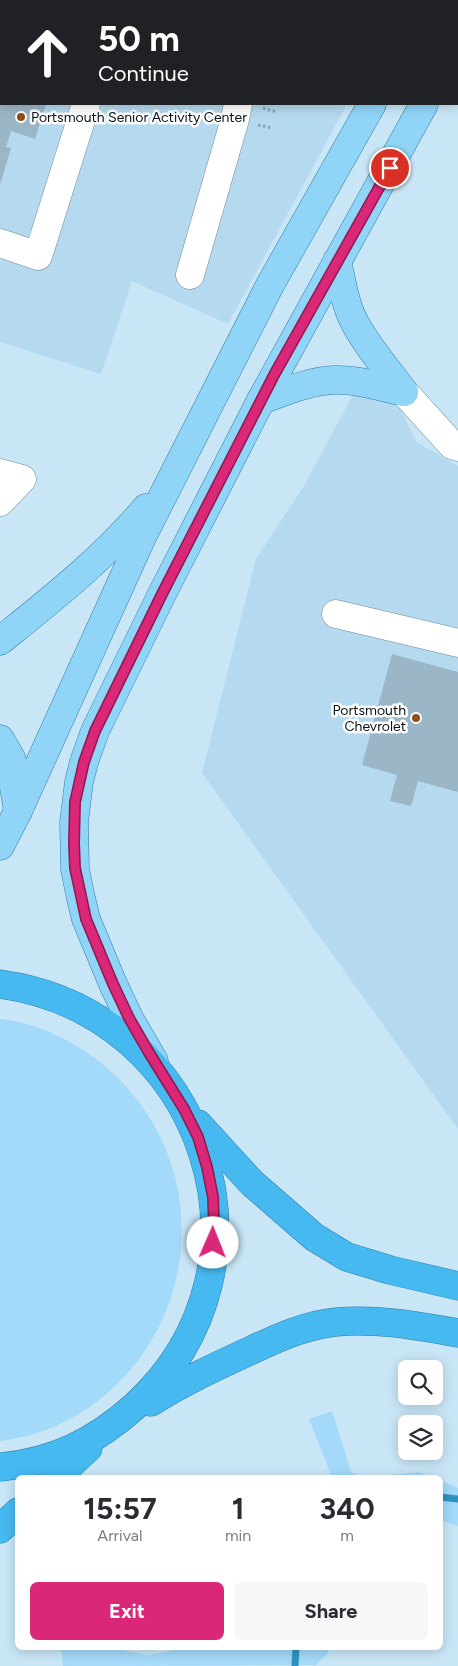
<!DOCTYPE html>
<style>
:root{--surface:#fff;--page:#f7f7f7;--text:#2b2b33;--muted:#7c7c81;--accent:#db2777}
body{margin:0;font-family:Figtree,sans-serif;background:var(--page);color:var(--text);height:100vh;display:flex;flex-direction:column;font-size:19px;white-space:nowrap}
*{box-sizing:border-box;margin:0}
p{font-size:16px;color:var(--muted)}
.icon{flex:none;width:28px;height:28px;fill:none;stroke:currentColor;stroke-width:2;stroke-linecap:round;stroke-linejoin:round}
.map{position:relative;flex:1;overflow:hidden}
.drawer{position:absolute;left:15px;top:1475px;width:428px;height:175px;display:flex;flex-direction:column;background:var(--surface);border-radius:8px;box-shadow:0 2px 12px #0003}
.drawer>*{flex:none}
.hud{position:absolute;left:0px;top:0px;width:459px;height:105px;box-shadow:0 2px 12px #0003;background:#202124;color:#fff;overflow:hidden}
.tools{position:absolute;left:398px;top:1360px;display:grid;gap:10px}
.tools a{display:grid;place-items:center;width:45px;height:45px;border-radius:8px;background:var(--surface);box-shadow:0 2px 12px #0003;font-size:25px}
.pin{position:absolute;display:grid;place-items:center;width:42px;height:42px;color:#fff;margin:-21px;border:2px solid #fff;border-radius:50%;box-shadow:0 1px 5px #0007}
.me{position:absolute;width:55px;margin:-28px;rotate:1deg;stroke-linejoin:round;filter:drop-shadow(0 0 4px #0008)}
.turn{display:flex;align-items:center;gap:18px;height:105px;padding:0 15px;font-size:22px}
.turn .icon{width:65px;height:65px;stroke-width:2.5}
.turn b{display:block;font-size:35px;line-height:42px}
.eta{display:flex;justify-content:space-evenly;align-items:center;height:85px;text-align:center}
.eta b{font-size:30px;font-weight:700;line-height:35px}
.primary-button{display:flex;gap:10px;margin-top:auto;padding:10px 15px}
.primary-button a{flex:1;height:58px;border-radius:8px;background:var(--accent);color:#fff;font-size:20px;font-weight:700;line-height:58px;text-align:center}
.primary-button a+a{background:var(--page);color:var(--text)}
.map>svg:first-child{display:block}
.built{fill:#b5d9ee}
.green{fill:#a3daf9}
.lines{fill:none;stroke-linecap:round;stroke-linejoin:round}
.stream{stroke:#3092c1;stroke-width:7}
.building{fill:#9bb6c7}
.minor-casing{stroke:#6d8796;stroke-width:29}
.major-casing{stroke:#307ea4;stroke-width:29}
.highway-casing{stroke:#307ea4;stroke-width:29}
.path{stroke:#8ca3b0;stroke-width:3;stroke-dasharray:2.5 2.5;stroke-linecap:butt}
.minor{stroke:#fff;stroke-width:28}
.major{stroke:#90d5f7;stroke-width:28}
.highway{stroke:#46b9f1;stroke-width:28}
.route-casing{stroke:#8e194d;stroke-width:12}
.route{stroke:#db2777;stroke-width:9}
.poi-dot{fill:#904e1c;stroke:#fff;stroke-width:2}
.labels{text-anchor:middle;stroke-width:5;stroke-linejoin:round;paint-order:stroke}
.poi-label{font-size:14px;fill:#061015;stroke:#fff;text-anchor:start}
</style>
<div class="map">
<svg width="458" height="1666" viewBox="0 0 458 1666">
<rect width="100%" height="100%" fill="#c9e6f7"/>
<g class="built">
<path d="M0 0 302 1H1V104H347L228 324 132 281 101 374 0 342V264L2 257 0 256Z"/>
<path d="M354 393 384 399 401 409 416 442 458 466V1129L202 773 256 559 304 486Z"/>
</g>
<g class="green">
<path d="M0 1019C35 1022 69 1039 96 1059 209 1145 210 1311 100 1399 71 1422 36 1437 0 1441Z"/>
<path d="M332 1411 351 1472 362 1477H332L309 1419Z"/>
<path d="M419 1472 432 1477H373Z"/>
<path d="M440 1481 458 1488V1526L440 1520Z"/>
<path d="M61 1648H111L148 1655 186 1648H327L328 1653 316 1665 63 1666Z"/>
</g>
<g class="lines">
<g class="stream">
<path d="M440 1497 458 1499"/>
<path d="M295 1665 296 1648"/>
</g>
</g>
<g class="building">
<path d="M0 104H46L35 139 11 131 6 147 11 148 0 185Z"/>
<path d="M392 654 458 672V792L418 781 411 806 390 801 397 775 362 765Z"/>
</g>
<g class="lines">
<defs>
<g id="minor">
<path d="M367 0 369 1"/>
<path d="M114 1 115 0"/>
<path d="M249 1V0"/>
<path d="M0 31 1 32"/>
<path d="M458 61V62"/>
<path d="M0 243 38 256 86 104"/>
<path d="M190 275 235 119 238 104"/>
<path d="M404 392 452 445 458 447"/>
<path d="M0 473 22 479 0 502"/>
<path d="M336 614 458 643"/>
</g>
<g id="major">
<path d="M430 1 431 0"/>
<path d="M458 43V42"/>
<path d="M337 261C342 282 345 306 356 325 369 349 388 370 404 392"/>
<path d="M261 400C284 392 309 381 334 380 357 379 381 387 404 392"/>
<path d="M0 641C52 599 103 559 146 508"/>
<path d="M0 739 12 760V775L18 811"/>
<path d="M0 846 18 811 142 537 270 285 372 104"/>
<path d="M154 1061 129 1018 113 984 86 919 80 894 75 869 74 822 79 782 84 762 95 731 163 592 261 400 424 104"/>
</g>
<g id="highway">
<path d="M0 984C205 1012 290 1265 135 1406 95 1442 54 1462 0 1467"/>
<path d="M198 1124 252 1183 314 1237 347 1257 390 1270 458 1286"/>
<path d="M151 1402C186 1380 219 1365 256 1348 282 1336 307 1325 336 1322 377 1318 418 1326 458 1333"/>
<path d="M56 1478 88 1448"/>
<path d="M0 1529 18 1512"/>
</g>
</defs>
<use href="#minor" class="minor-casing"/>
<use href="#major" class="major-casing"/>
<use href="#highway" class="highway-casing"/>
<g class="path">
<path d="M263 108 277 112"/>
<path d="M258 125 272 128"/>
</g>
<use href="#minor" class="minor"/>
<use href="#major" class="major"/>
<use href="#highway" class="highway"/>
</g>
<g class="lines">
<defs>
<path id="route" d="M213 1243 214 1228 213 1197 207 1167 198 1137 184 1109 148 1051 129 1018 113 984 86 919 75 868 74 843 75 802 84 762 95 731 163 592 274 375 390 168"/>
</defs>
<use href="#route" class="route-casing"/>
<use href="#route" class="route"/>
</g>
<g class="poi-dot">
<circle cx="21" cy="117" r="5"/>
<circle cx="416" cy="718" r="5"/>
</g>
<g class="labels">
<g class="poi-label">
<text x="31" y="122">Portsmouth Senior Activity Center</text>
<text x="406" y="715" text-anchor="end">Portsmouth<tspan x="406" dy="16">Chevrolet</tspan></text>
</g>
</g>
</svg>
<div class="tools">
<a><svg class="icon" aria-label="search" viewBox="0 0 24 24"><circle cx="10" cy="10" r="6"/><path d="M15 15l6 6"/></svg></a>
<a><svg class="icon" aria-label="layers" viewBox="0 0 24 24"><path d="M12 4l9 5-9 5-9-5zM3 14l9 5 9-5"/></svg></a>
</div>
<div class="pin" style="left:390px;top:168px;background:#d93025"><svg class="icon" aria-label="arrive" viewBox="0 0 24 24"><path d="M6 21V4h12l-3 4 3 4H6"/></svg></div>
<svg class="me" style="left:213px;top:1243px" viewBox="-20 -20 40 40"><circle r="19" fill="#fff"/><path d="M0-13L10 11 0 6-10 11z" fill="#db2777"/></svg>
<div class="hud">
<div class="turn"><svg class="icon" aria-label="ahead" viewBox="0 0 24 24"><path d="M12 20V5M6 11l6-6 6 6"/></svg><div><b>50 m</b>Continue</div></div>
</div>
<section class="drawer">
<div class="eta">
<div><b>15:57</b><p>Arrival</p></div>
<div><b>1</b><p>min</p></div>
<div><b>340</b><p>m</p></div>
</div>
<div class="primary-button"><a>Exit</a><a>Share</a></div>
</section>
</div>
